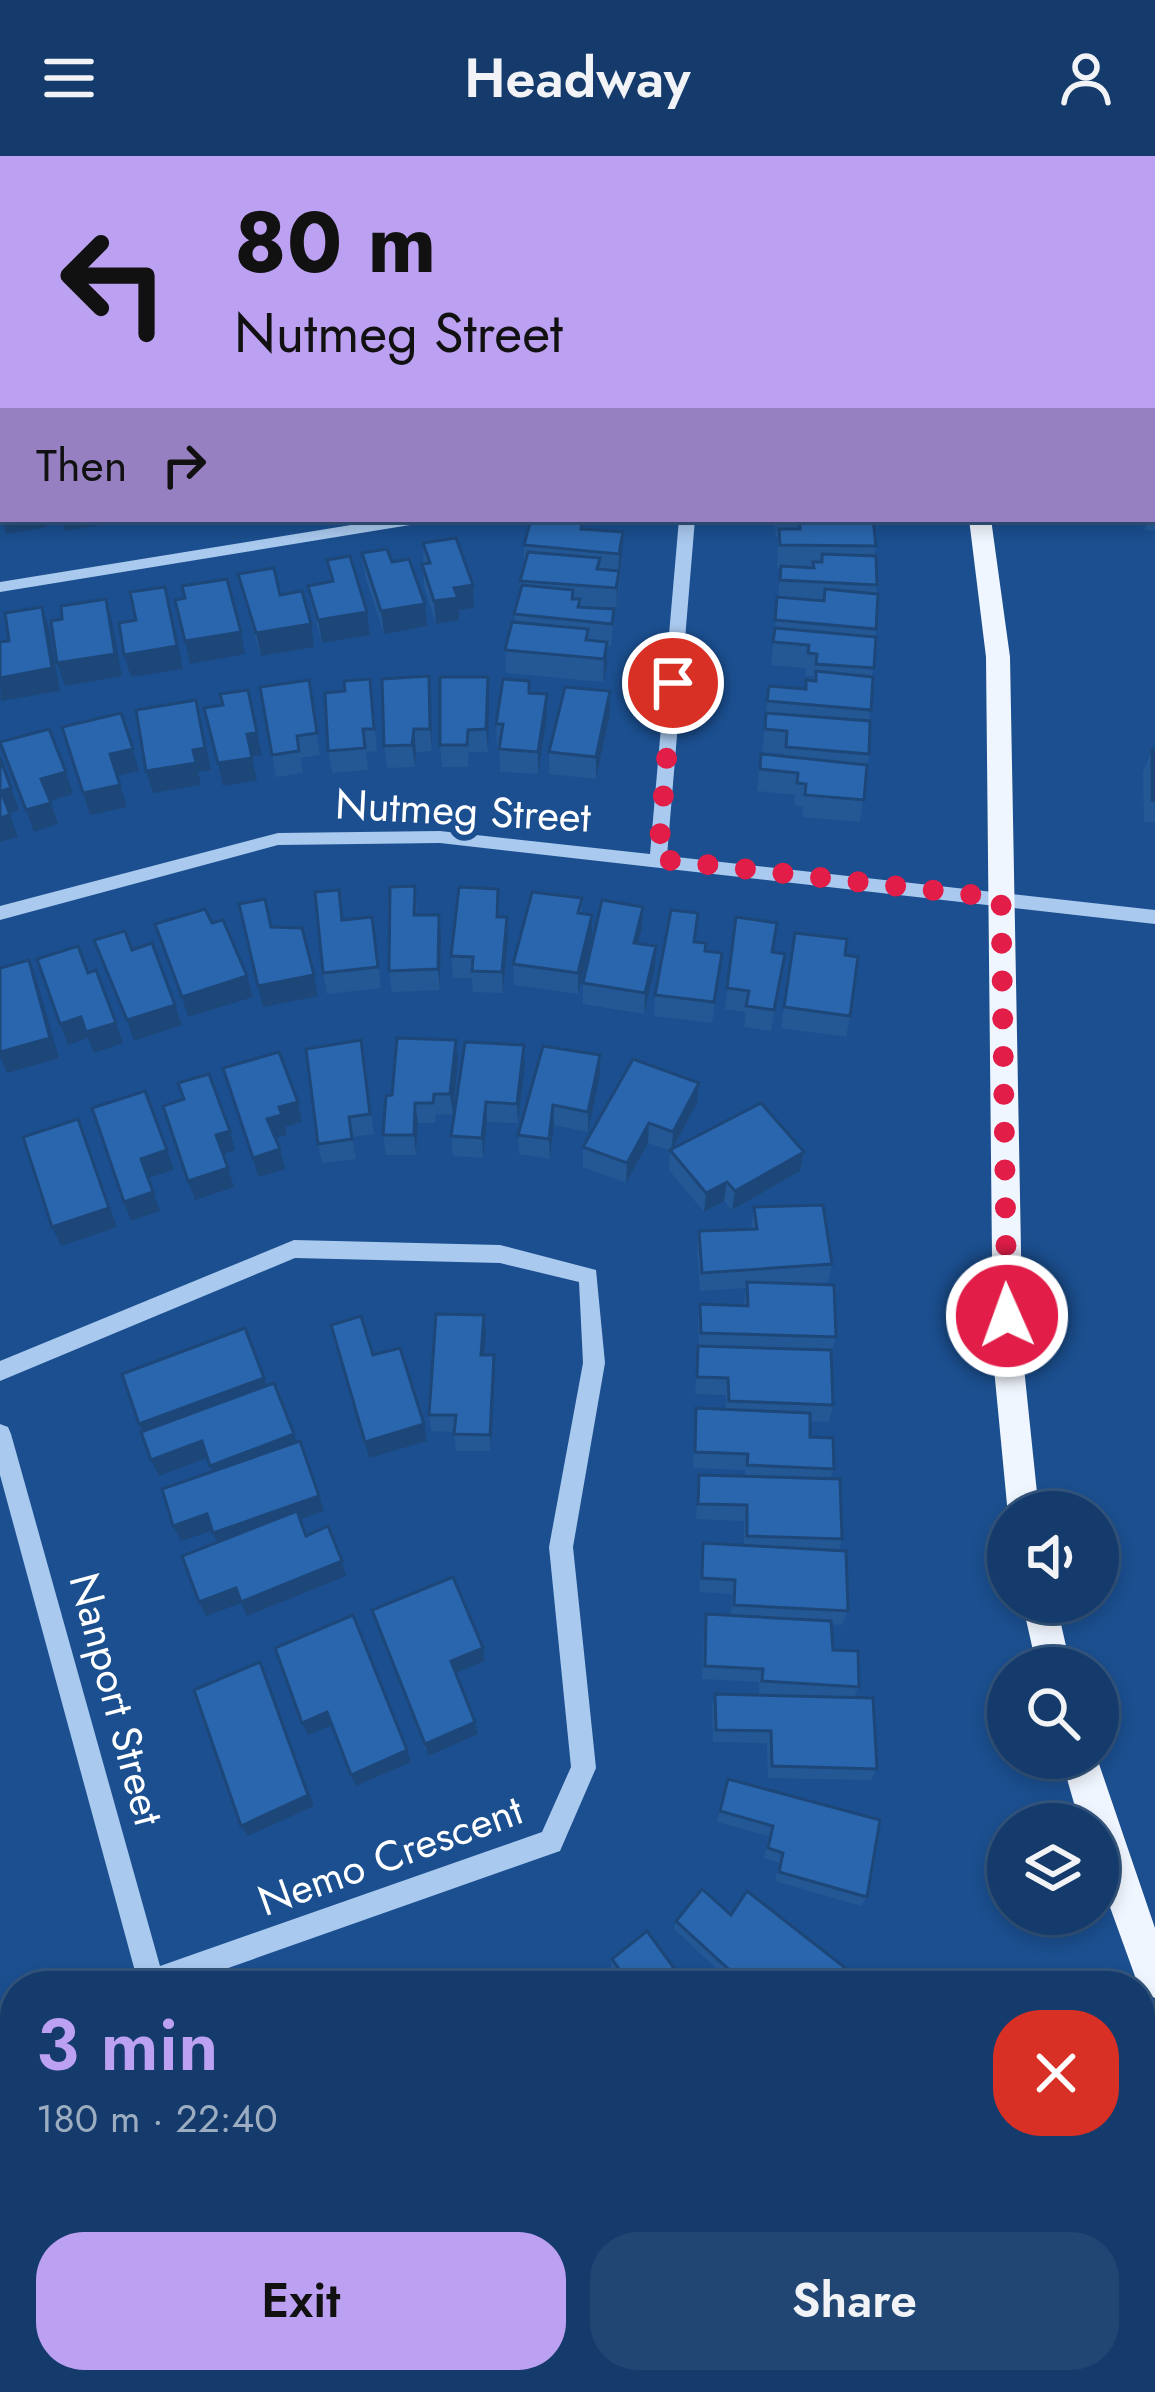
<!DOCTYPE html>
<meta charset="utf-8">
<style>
:root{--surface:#143b6b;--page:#214673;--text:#f1f3f6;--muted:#9dadc1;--line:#33557e;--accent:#bca0f2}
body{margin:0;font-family:Jost,sans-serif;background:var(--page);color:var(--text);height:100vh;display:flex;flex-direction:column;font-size:45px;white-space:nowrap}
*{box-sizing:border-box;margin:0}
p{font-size:39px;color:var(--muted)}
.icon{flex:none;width:66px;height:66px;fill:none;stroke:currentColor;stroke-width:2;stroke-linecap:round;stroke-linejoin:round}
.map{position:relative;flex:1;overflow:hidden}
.sheet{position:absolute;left:0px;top:1815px;width:1155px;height:423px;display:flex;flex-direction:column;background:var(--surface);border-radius:48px 48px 0 0;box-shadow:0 6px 18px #0003,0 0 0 3px var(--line)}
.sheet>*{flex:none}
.hud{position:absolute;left:0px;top:0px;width:1155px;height:366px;box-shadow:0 6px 18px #0003,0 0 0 3px var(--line);background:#bca0f2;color:#111;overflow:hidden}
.tools{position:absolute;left:987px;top:1335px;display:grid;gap:24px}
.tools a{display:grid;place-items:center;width:132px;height:132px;border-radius:50%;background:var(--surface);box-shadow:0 6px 18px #0003,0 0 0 3px var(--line);font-size:60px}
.pin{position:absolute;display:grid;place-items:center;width:102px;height:102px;color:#fff;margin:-51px;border:6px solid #fff;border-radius:50%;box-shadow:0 3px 12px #0007}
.me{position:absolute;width:132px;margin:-66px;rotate:358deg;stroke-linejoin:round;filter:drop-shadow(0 0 9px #0008)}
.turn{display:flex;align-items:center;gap:42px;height:252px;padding:0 36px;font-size:54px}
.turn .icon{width:156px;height:156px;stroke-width:2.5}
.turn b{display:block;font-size:84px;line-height:102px}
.then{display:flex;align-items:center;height:114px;padding:0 36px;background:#0003;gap:24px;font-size:45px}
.round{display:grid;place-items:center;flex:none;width:126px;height:126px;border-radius:48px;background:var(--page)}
.summary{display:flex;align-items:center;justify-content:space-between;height:204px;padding:0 36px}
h1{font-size:72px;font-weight:600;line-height:90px;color:var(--accent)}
.primary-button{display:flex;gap:24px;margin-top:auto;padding:24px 36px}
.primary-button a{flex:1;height:138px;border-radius:48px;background:var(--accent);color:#111;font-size:48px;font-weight:600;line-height:138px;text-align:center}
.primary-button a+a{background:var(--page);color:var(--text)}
header{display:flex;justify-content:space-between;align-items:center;height:156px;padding:0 36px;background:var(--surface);font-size:54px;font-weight:600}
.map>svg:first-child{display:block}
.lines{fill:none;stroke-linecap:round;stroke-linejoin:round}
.minor{fill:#a9c9ee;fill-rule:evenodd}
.major{fill:#f0f6ff;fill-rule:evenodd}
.wall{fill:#245895}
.shaded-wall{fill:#1d4779}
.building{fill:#2a66ad;stroke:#1d4779;stroke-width:3}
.route{stroke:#e11d48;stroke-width:21;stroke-dasharray:0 37.8}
.labels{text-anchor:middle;stroke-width:12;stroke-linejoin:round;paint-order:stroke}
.street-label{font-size:42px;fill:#fff;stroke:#1b4f8f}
</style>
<header><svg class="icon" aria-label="menu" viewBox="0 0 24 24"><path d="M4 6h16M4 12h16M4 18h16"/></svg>Headway<svg class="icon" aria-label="person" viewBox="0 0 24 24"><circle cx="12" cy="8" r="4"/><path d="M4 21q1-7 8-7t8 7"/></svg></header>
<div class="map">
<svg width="1155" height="2236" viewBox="0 0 1155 2236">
<rect width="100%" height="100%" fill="#1b4f8f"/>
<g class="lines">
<g class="minor">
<path d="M24 0H36L38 3H26Z"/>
<path d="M463 0H477L479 3H465Z"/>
<path d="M388 363H424L416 368 0 436V426Z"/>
<path d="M679 363H695L667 700 1155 754V768L440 687 278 689 0 764V750L278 677 440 675 650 698Z"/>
<path d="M294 1084 500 1089 596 1114 605 1207 573 1391 596 1612 560 1695 177 1830H139L0 1319V1268L8 1271 11 1278 160 1810 542 1676 571 1611 549 1391 583 1207 579 1126 500 1107 295 1102 0 1225V1205Z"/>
<path d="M248 2223H278L282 2236H252Z"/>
</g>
<g class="major">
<path d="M741 0H761L763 3H743Z"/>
<path d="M969 363H991L1010 501 1023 1202 1039 1356 1008 1359 993 1202 986 501Z"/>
<path d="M1022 1446H1056L1071 1512H1037Z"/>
<path d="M1061 1602H1097L1155 1772V1842L1142 1836 1136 1823 1098 1718V1668H1080Z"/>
</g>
</g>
<g class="wall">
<path d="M331 0H390V2L332 3Z"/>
<path d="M0 20 3 21V105L0 103Z"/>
<path d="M1152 265 1155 266V375L1145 374 1146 366 1137 363H1152Z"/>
<path d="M583 363V373L622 399 619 438 616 454H614L611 490H607V509L603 526 506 517 505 494 515 466 514 458 521 435 520 425 524 409V389Z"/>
<path d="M774 363H873L876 390 874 400 877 429 876 473 869 565V598L860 666 802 661 803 650 794 649 795 639 757 635 761 598 784 600V598L762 596 769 530 805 533 813 525 814 520H805L806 512 771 509 781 412H777L778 380H776Z"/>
<path d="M423 387 474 452 459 454V464L436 468 424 431Z"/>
<path d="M362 397 392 406 425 448 427 470 384 478 365 420Z"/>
<path d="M327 404 367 456 370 479 322 487 312 452 308 430 330 426Z"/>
<path d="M238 418 280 439 314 491 261 500 243 440Z"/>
<path d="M429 520 432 595 416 596 415 611 387 612 384 590Z"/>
<path d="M488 521V596H469L468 611H442L440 589Z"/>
<path d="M309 524 320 599 301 602 303 617 276 621 260 531Z"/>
<path d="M530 537 547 560 538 618 500 616 499 590H497L496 568Z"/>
<path d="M372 545 377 595 366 596 368 614 332 617 328 595Z"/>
<path d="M610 558 596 623 549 618V596Z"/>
<path d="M1152 594H1155V667L1144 666 1143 616Z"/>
<path d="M415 730 417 759H439L441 780 440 834 392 836 389 815Z"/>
<path d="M582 742V758L592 759V780L578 838 514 829 513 808Z"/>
<path d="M643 751 642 772 638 787 655 811 644 858 583 848V827Z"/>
<path d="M372 761 381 832 327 838 323 817 343 764Z"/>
<path d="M499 761H507L508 782 503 837 473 836 472 822H453L451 800Z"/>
<path d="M736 761 772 796 785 798 771 875 744 871 746 856 725 853Z"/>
<path d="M795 777 845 799 850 860 846 881 781 872Z"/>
<path d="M695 786 706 796 722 797 712 867 654 860 655 839Z"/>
<path d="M361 884 374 978 352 981 356 1003 322 1007 318 988Z"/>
<path d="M524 889 525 909 518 967 487 966 483 1002 453 1000 451 980Z"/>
<path d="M600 899V919L588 976 554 969 550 1003 519 998 518 979Z"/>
<path d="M458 904 453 959 436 958 435 967H418L416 999H386L383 979 392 939Z"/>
<path d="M699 927 697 947 673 993 804 996 800 1015 732 1054 724 1045 704 1056 669 1014 670 995 648 987 626 1027 583 1011V991Z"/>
<path d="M754 1051 832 1108 828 1126 804 1128 836 1181 831 1198 833 1249 829 1266 810 1265V1281L834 1313 830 1323 842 1383 839 1394 848 1455 842 1469 831 1468 833 1494 859 1531 854 1541 877 1613 871 1624 768 1622 767 1587 713 1586 712 1550 715 1538H759V1526L702 1523 704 1472 706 1458 731 1460 732 1438 699 1436 703 1387 744 1390V1365L696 1363 699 1319 745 1320V1314L693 1312 696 1252 726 1254V1239L695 1238 699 1190 698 1166 700 1148 744 1150 746 1132 700 1135 697 1094 699 1075 751 1074Z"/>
<path d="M486 1176 484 1199H494L495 1216 491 1295H456L454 1276 431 1275 429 1259Z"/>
<path d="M372 1454 483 1492 485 1505 455 1517 478 1578 428 1600Z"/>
<path d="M728 1623 867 1741 861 1750 775 1725 779 1707 764 1702 769 1680 717 1666Z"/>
<path d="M731 1759 844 1830H735L674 1773 676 1765Z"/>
<path d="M612 1803 687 1830H625L611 1811Z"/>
<path d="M803 2223H899L883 2231 886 2236H808Z"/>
<path d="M915 2223H1015L1021 2236H954L950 2228 936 2236H921Z"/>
</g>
<g class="shaded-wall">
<path d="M348 0H390V2L348 3Z"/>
<path d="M1155 77V106L1152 107V78Z"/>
<path d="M0 355H3V363H46L47 371 6 378 3 368 0 369Z"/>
<path d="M50 363H105L106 368 65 375 62 364 51 366Z"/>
<path d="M623 376 622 399 616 454 619 398Z"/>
<path d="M473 429 474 452 459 454V464L436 468 434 445 454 432Z"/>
<path d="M106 443 112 465 122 520 65 530 57 507Z"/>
<path d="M425 448 427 470 384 478 381 455Z"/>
<path d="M42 451 49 473 60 535 1 545 0 522Z"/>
<path d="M171 453 183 513 131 521 124 499Z"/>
<path d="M367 456 370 479 322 487 318 464Z"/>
<path d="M311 468 314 491 261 500 256 477Z"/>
<path d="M241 476 245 498 190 508 185 485Z"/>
<path d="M607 486V509L603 526 604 503Z"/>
<path d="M429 520 431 543 432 595 430 573Z"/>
<path d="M488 521 489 544 488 596 486 573Z"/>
<path d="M610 535V558L596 623V601Z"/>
<path d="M547 538V560L538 618V596Z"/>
<path d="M196 544 211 614 198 616 193 594Z"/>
<path d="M414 573 416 596 415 611 412 589Z"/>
<path d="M257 577 262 599 252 600 247 578Z"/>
<path d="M133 593 139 615 117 620 110 598Z"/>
<path d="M0 601 19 654 9 657 1 635Z"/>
<path d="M252 602 257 624 223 630 218 607Z"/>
<path d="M196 607 201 629 153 637 146 615Z"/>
<path d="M66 616 73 638 49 645 41 623Z"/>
<path d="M120 629 127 651 90 659 83 637Z"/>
<path d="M51 647 58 668 34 676 26 654Z"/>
<path d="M10 659 18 681 0 686V662Z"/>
<path d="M643 751 642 772 633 808 634 787Z"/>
<path d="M439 759 441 780 440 834 438 813Z"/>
<path d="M592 759V780L578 838V817Z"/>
<path d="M507 761 508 782 503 837 502 816Z"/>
<path d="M656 790 655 811 644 858 645 837Z"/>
<path d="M29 804 37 825 59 902 7 917 0 901V896Z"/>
<path d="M314 819 318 840 263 851 258 830Z"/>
<path d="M247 820 253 841 188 861 182 841Z"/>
<path d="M175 849 182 869 134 885 127 864Z"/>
<path d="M81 861 116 867 123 887 94 897 88 882 68 889 60 868Z"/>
<path d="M456 884 458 904 453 959 450 938Z"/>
<path d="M524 889 525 909 518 967 517 948Z"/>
<path d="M600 899V919L588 976V956Z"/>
<path d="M699 927 697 947 671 996 673 976Z"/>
<path d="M298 946 302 966 285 971 287 979 272 983 267 963 279 951Z"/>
<path d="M486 946 487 966 483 1002 482 982Z"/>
<path d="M415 947 418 967 416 999 414 979Z"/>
<path d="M553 949 554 969 550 1003 549 983Z"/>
<path d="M78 963 117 1071 61 1090 52 1071Z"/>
<path d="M649 967 648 987 626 1027 627 1007Z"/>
<path d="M230 975 235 994 223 998 216 979Z"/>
<path d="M280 993 285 1013 258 1021 253 1002Z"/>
<path d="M167 994 174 1014 148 1022 160 1055 131 1065 124 1046 141 1003Z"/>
<path d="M804 996 800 1015 732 1054 735 1035Z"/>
<path d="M228 1012 234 1031 195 1044 188 1025Z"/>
<path d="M727 1026 724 1045 704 1056 706 1037Z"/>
<path d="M484 1159 486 1176 483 1216 481 1199Z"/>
<path d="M494 1199 495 1216 491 1295 490 1279Z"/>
<path d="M264 1222 270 1239 147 1285 139 1268Z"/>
<path d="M424 1268 427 1285 369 1302 365 1286Z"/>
<path d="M294 1278 299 1294 217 1326 210 1310Z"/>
<path d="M202 1285 209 1301 159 1320 151 1304Z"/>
<path d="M319 1340 324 1355 220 1392 213 1377Z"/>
<path d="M207 1358 214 1374 181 1385 173 1370Z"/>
<path d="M342 1405 346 1420 247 1460 241 1447 206 1460 199 1446 236 1432Z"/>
<path d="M483 1492 485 1505 453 1518 451 1505Z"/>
<path d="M260 1506 314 1650 248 1680 241 1670Z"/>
<path d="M327 1556 332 1569 308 1579 302 1567Z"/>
<path d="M475 1566 478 1578 428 1600 425 1588Z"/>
<path d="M407 1594 411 1606 356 1630 351 1619Z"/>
<path d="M0 1854 6 1857 15 1894V1924L0 1931Z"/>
<path d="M15 2023V2032L12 2033 15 2058 0 2064V2029Z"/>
<path d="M15 2172V2178L0 2185V2179Z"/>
<path d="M3 2184H15V2216H10Z"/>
<path d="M78 2223H91L93 2236H81Z"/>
</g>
<g class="building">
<path d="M182 0H237L231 3H174Z"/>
<path d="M549 0H578L582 3H552Z"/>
<path d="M589 0H682L684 2 594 3Z"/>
<path d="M930 0H1109L1114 3H934Z"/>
<path d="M1152 26 1155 28V77L1152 78Z"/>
<path d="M3 38V66L0 67V40Z"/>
<path d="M3 69V86L0 85V70Z"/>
<rect x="0" y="308" width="3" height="47"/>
<path d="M1152 316H1155V351H1153Z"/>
<path d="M531 363H583L581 373 623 376 619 398 524 389Z"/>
<path d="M799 363H873L876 390 780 389 779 373H800Z"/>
<path d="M456 382 473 429 454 432 458 442 434 445 422 408 430 407 423 387Z"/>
<path d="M387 393 392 406 409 403 425 448 381 455 362 397Z"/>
<path d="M528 396 600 402 597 413 619 415 616 432 520 425Z"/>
<path d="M822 398 876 400 877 429 780 424 781 410 814 412 813 406H822Z"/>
<path d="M350 400 367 456 318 464 308 430 333 425 327 404Z"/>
<path d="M274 412 280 439 302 435 311 468 256 477 238 418Z"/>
<path d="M227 423 241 476 185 485 175 444 185 442 182 430Z"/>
<path d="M522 429 573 434 572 443H580L578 451 614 453 612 468 514 458Z"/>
<path d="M165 431 177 490 124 499 119 467 136 464 130 436Z"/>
<path d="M825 433 878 438 876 473 775 464 777 441 824 445Z"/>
<path d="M106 443 115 498 57 507 51 465 62 463 61 450Z"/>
<path d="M42 451 52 512 0 522V486L9 485 5 457Z"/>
<path d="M512 466 588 473 586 484 607 486 604 503 505 494Z"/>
<path d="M775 472 876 481 874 512 816 508 817 498 808 497 809 489 773 486Z"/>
<path d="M816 515 873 521 871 554 767 545 769 530 806 533V524L816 525Z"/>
<path d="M429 520 430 573H414L412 589 384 590 382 523Z"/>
<path d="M440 521H488L486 573 468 574 467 589H440Z"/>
<path d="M370 523 374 573H363L365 592 328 595 325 537 345 535 344 525Z"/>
<path d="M503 523 529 525V537L547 538 538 596 499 593 503 568H496Z"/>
<path d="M309 524 317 577 297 580 299 595 272 599 260 531Z"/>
<path d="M565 531 610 535 596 601 549 596Z"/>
<path d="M248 534 257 577 247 578 252 602 218 607 204 552 223 549 220 538Z"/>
<path d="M196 544 205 592 193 594 196 607 146 615 136 554Z"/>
<path d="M121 557 133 593 110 598 120 629 83 637 62 571Z"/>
<path d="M766 557 870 565 869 598 786 591 787 575 765 573Z"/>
<path d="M49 573 66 616 41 623 51 647 26 654 0 586Z"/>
<path d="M1152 594H1155V645L1152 644Z"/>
<path d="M761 598 867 609 864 644 805 639 806 628 797 627 798 617 760 613Z"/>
<path d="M0 602 11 632 1 635 10 659 0 662Z"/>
<path d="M415 730 414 759H439L438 813 389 815 390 731Z"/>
<path d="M459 731 498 733 497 761H507L502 816 472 815 473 801 451 800Z"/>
<path d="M339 734 342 764 372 761 378 811 323 817 315 736Z"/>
<path d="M532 736 582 742 578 757 592 759 578 817 513 808Z"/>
<path d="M265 743 271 771 302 772 314 819 258 830 239 748Z"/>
<path d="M602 744 643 751 634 787 656 790 645 837 583 827Z"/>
<path d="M205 753 212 767 223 764 247 820 182 841 155 768Z"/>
<path d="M671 754 698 757 694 786 706 787 705 795 722 797 714 846 655 839Z"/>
<path d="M736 761 777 767 772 796 785 798 774 854 746 850 749 835 727 832Z"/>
<path d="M125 775 132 794 152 787 175 849 127 864 94 784Z"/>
<path d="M795 777 847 783 845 799 858 801 850 860 784 851Z"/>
<path d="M78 790 88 817 96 814 116 867 86 876 81 861 60 868 37 803Z"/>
<path d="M29 804 50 882 0 896V812Z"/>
<path d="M397 882 456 884 450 938H434L433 947H415L414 979H383L386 940 392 939Z"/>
<path d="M361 884 370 958 349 961 352 983 318 988 306 893Z"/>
<path d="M465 886 524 889 517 948 486 946 482 982 451 980Z"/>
<path d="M543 890 600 899 588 956 553 949 549 983 518 979Z"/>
<path d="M279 896 298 946 279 951 282 959 267 963 280 993 253 1002 223 912Z"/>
<path d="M633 903 699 927 673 976 649 967 627 1007 583 991Z"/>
<path d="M209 918 230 975 216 979 228 1012 188 1025 163 950 184 943 178 927Z"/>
<path d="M145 935 167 994 141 1003 153 1036 124 1046 92 952Z"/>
<path d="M761 947 804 996 735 1035 727 1026 706 1037 670 994Z"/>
<path d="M78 963 109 1052 52 1071 23 981Z"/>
<path d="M823 1049 832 1108 702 1117 699 1075 757 1073 754 1051Z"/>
<path d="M747 1126 834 1129 836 1181 701 1177 700 1148 748 1150Z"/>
<path d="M436 1158 484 1159 481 1199H494L490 1279 454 1278 456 1259H429Z"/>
<path d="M361 1160 373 1199 400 1192 424 1268 365 1286 331 1169Z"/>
<path d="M245 1172 264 1222 139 1268 122 1218Z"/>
<path d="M698 1190 831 1194 833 1249 729 1245 728 1222 697 1221Z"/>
<path d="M274 1227 294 1278 210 1310 202 1285 151 1304 141 1276Z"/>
<path d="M696 1252 810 1257V1281L833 1282 834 1313 747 1309 748 1298 695 1296Z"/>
<path d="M300 1285 319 1340 213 1377 207 1358 173 1370 162 1333Z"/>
<path d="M699 1319 840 1323 842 1383 747 1380V1349L698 1348Z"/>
<path d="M297 1355 306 1380 328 1370 342 1405 241 1446 236 1432 199 1446 182 1400Z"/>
<path d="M703 1387 846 1395 848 1455 734 1449 735 1424 702 1422Z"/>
<path d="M453 1421 483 1492 451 1505 475 1566 425 1588 372 1454Z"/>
<path d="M706 1458 831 1465 833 1494 858 1495 859 1531 762 1525 763 1513 705 1510Z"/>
<path d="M353 1459 407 1594 351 1619 327 1556 302 1567 275 1492Z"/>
<path d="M260 1506 308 1639 241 1670 194 1534Z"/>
<path d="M715 1538 873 1542 877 1613 772 1610 771 1575 716 1574Z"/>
<path d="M728 1623 880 1664 867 1741 779 1716 783 1697 768 1692 773 1670 720 1655Z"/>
<path d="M702 1733 731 1759 747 1735 853 1818 844 1830H747L676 1765Z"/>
<path d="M647 1775 687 1830H631L612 1803Z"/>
<path d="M0 1879 8 1916 0 1919Z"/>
<path d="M15 1952V2023L0 2029V1958Z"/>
<path d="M15 2068V2172L0 2179V2074Z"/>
<path d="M3 2184 10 2216 15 2214V2223H78L81 2236H0V2186Z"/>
<path d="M589 2223H665L669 2236H577L575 2230Z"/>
<path d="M691 2223H786L792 2236H696Z"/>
<path d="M808 2223H899L883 2231 886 2236H813Z"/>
<path d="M923 2223H1015L1021 2236H962L957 2224 936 2236H929Z"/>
</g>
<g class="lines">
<path class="route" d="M673 527 658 703 1001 742 1007 1160"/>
</g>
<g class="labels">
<g class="street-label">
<text transform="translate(463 654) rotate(3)" y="15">Nutmeg Street</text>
<text transform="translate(117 1543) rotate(75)" y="15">Nanport Street</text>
<text transform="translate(390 1699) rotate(-20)" y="15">Nemo Crescent</text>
</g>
</g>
</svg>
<div class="tools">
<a><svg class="icon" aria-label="sound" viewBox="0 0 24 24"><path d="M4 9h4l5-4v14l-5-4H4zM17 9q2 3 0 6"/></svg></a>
<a><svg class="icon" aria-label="search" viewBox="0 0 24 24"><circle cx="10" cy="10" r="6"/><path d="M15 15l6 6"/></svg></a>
<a><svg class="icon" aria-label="layers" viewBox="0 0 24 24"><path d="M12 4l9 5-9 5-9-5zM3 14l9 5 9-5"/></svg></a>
</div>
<div class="pin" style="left:673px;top:527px;background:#d93025"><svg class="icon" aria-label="arrive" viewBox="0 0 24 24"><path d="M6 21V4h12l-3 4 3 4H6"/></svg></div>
<svg class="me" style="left:1007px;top:1160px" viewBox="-20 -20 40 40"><circle r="17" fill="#e11d48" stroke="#fff" stroke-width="3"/><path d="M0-11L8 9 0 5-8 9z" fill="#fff"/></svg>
<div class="hud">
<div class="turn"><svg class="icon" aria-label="left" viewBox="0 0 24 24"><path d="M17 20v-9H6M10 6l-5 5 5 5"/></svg><div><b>80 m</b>Nutmeg Street</div></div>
<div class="then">Then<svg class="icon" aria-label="right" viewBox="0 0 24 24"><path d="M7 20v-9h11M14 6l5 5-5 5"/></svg></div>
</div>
<section class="sheet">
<div class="summary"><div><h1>3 min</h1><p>180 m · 22:40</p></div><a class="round" style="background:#d93025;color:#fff"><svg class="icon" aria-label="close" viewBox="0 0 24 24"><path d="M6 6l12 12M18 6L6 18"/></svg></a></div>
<div class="primary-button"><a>Exit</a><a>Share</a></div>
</section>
</div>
